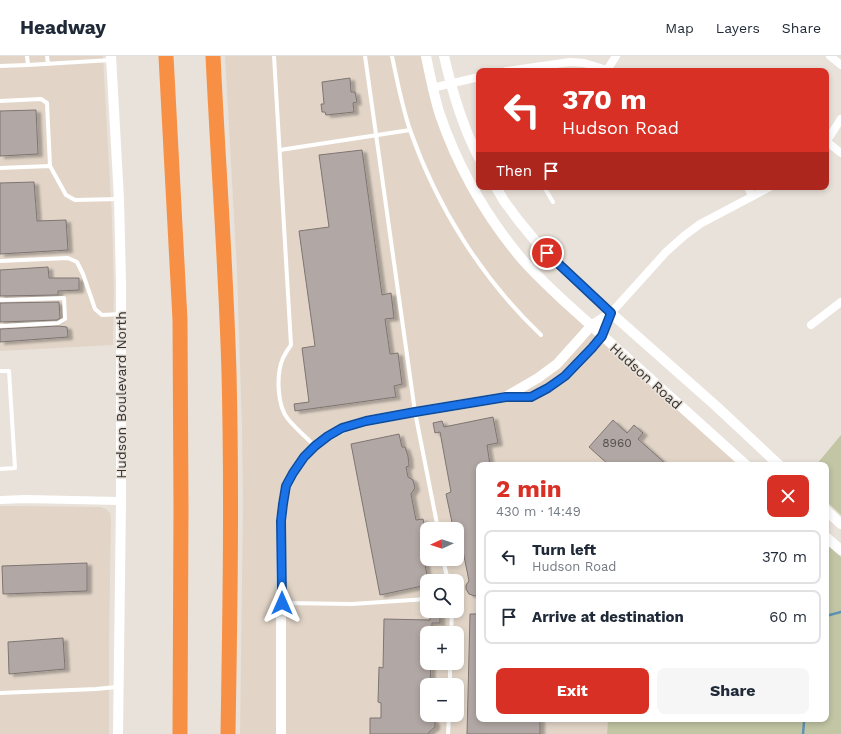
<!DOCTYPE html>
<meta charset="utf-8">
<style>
:root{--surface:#fff;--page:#f6f6f7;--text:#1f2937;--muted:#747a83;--line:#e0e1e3;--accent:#d93025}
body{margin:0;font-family:"Work Sans",sans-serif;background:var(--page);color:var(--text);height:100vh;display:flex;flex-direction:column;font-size:15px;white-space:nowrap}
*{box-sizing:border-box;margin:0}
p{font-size:13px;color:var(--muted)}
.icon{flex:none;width:22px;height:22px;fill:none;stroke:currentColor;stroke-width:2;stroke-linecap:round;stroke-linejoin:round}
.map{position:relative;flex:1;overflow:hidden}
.drawer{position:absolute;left:476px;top:406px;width:353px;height:260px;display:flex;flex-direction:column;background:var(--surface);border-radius:8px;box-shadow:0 2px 6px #0003}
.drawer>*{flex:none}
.banner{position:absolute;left:476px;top:12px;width:353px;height:122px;border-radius:8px;box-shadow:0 2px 6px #0003;background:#d93025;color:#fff;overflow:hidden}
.needle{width:26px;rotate:267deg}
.controls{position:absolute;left:420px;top:466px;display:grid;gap:8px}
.controls a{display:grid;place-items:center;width:44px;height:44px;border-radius:8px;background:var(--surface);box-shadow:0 2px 6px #0003;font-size:20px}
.pin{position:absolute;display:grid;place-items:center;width:34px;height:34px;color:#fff;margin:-17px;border:2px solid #fff;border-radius:50%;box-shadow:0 1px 4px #0007}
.me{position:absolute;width:44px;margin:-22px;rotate:0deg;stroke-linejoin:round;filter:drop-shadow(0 0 3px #0008)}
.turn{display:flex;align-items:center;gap:14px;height:84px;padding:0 20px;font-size:18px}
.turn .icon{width:52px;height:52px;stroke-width:2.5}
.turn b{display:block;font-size:28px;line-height:34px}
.then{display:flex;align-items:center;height:38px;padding:0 20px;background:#0003;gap:8px;font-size:15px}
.round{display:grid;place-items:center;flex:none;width:42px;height:42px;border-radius:8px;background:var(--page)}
.summary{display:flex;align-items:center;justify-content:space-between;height:68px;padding:0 20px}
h1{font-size:24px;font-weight:700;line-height:30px;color:var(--accent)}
.cta{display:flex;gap:8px;margin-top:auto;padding:8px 20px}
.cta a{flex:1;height:46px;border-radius:8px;background:var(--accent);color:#fff;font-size:16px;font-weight:700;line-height:46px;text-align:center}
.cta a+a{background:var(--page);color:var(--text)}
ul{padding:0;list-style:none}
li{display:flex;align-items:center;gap:12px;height:54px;margin:0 8px 6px;padding:0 12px;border:2px solid var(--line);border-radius:8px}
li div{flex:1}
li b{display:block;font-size:15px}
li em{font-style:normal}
header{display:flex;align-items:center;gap:24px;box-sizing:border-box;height:56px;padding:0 20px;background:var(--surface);border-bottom:1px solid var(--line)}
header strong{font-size:19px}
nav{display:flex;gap:22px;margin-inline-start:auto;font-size:14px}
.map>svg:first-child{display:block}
.built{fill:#e2d5c8;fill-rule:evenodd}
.green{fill:#c2c6a4}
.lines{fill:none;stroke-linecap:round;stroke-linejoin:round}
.stream{stroke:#5f92b4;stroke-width:2.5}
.building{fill:#b1a7a4;stroke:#7e7572;filter:url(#shadow)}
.service{stroke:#fff;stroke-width:4}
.minor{stroke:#fff;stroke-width:8}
.tertiary{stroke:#fff;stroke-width:10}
.motorway{stroke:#f79045;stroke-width:15}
.route-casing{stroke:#114b97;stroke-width:10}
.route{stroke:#1a73e8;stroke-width:7}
.labels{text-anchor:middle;stroke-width:3;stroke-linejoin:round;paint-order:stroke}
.number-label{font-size:12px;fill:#55504d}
.street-label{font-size:14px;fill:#363330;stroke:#e9e2da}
</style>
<header>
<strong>Headway</strong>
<nav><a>Map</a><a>Layers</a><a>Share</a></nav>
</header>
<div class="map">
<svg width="841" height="678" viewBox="0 0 841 678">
<defs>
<filter id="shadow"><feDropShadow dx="4.5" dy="2.5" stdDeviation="1" flood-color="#0004"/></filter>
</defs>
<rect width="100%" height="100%" fill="#e9e2da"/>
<g class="built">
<path d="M0 0H103L112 162 114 235 113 289 0 295Z"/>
<path d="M225 0H426L460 108 521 202 746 409H479V663H608L607 678H240L243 451 242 370 237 215ZM427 473H457V503H427ZM427 525H457V555H427ZM427 577H457V607H427ZM427 629H457V659H427Z"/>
<path d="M0 450H16L100 451 106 453 110 457 111 464 109 587V678H0Z"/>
</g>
<g class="green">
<path d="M841 379V459L826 445V409H816Z"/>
<path d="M826 488 841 501V678H607L608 663H826Z"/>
</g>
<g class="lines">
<g class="stream">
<path d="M826 560 841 556"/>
<path d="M803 663 804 666 803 678"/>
</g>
</g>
<g class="building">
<path d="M350 22 351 36H355L357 46 353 47 354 56 326 59 325 56H322L321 48H324L322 26Z"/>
<path d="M36 54 38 98 0 100V55Z"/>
<path d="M362 94 382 239 391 237 394 262 385 263 390 298 398 297 402 328 394 330 396 341 295 355 294 348 309 346 302 292 315 290 299 175 329 171 319 99Z"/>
<path d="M34 126 37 165 66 164 68 194 0 198V127Z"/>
<path d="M48 211 49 222H79V234L58 235V239L0 240V214Z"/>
<path d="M59 246 60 262 57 264 0 266V247Z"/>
<path d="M58 270 67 271 68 281 0 286V273Z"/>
<path d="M493 361 498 387 487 389 490 409H479V538L475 540 469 538 466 533V529L469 525 458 470 453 471 446 438 451 436 440 376 435 377 433 367 442 365 444 371Z"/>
<path d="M613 364 627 377 634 369 643 377 638 383 667 409H609L589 391Z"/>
<path d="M399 378 402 391H405L408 400 409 410 406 411 408 421 413 424 415 432 411 438 416 464 423 463 427 482V498H423L428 525H427V529L380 539 351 388Z"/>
<path d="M87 507V535L3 538 2 510Z"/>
<path d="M430 558H440V567H432V577H427V607H431L430 629H427V659H429L435 666V671L429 676V678H370V662H381V647L378 646 379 611 383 612 384 563 430 564Z"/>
<path d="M470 558H479V663H540V678H467Z"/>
<path d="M63 582 65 613 9 618 8 586Z"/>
</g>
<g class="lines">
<g class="service">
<path d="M27 0 28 9 111 4"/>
<path d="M47 0 48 8"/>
<path d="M274 0 291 289C288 293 285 298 283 302 276 318 277 350 288 363 296 373 306 381 315 390"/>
<path d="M365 0 415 356 438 473"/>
<path d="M392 0C397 25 402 50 410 74 437 151 482 223 541 279"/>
<path d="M0 10 28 9"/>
<path d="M0 45 41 43 47 47 50 110"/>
<path d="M280 94 410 74"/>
<path d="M0 112 50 110 66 139 75 144 119 143"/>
<path d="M544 131 553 146"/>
<path d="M0 205 68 202 77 206 83 218 95 253 102 259 121 258"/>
<path d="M0 244 64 242 65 263 58 267 0 270"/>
<path d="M0 315H9L15 412 0 413"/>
<path d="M443 503 448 525"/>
<path d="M282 547 352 548 427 543"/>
<path d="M451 577 452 555"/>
<path d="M450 629V607"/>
<path d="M0 637 96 633 117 631"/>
<path d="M448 678 449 659"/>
</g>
<g class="minor">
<path d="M830 0 841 9"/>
<path d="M506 15 570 6 584 7 607 14 616 0"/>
<path d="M432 32 479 21"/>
<path d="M826 85 841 97"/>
<path d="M826 86 841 63"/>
<path d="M748 131 752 140"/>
<path d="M611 257 666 196 684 180 700 168 770 131"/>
<path d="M811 269 841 246"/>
<path d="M0 444 25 443 121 445"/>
</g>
<g class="tertiary">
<path d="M111 0 119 143 121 226V445L118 678"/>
<path d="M426 0C430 20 434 40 440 59 458 111 486 160 521 202 534 217 549 231 564 245L746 409"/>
<path d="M444 0C452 35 462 70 479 102"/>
<path d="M496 131 504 145 519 165 537 187 557 207 611 257 716 350 779 409"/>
<path d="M507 340 538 322 557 308 591 270 611 257"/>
<path d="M826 454 841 468"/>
<path d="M826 481 841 494"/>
<path d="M281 678V465L283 448 286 431 293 417 304 401 315 390 328 380 343 372 366 365 415 356 506 341H531L548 332 565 320 592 292 602 280 611 257"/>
</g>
<g class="motorway">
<path d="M166 0 180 264 181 452 180 678"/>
<path d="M213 0C218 106 226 211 229 317 232 437 230 558 228 678"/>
</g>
</g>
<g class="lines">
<defs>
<path id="route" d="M282 547 281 465 283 448 286 430 293 417 304 401 315 390 328 380 342 372 366 365 415 356 506 341H531L548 332 565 320 592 292 602 280 611 257 547 197"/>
</defs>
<use href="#route" class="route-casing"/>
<use href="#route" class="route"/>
</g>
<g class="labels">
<g class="number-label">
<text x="617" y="391">8960</text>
</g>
<g class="street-label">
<text transform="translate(646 320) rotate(42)" y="5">Hudson Road</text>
<text transform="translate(121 339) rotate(-90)" y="5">Hudson Boulevard North</text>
</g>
</g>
</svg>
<div class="controls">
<a><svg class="needle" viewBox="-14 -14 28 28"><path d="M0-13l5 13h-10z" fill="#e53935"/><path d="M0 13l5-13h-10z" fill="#747a83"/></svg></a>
<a><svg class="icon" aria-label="search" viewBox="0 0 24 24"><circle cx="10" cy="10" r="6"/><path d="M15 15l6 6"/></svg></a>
<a>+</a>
<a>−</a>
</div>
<div class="pin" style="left:547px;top:197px;background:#d93025"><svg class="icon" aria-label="arrive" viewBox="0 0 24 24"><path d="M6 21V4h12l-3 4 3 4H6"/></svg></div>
<svg class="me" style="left:282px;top:547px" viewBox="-20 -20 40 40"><path d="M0-17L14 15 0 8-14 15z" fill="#1a73e8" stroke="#fff" stroke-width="4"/></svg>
<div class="banner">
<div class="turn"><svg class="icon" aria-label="left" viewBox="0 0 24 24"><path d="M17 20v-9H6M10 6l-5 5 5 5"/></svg><div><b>370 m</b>Hudson Road</div></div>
<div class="then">Then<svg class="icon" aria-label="arrive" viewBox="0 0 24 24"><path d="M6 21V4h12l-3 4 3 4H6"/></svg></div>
</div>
<section class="drawer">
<div class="summary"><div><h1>2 min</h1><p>430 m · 14:49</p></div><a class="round" style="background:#d93025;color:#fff"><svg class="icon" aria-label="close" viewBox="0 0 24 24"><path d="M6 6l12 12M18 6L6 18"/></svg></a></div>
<ul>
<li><svg class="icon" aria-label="left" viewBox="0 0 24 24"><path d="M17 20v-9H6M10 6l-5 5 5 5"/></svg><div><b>Turn left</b><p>Hudson Road</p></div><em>370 m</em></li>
<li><svg class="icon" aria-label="arrive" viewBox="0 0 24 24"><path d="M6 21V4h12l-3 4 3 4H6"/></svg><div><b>Arrive at destination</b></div><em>60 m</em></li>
</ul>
<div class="cta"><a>Exit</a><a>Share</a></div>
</section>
</div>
